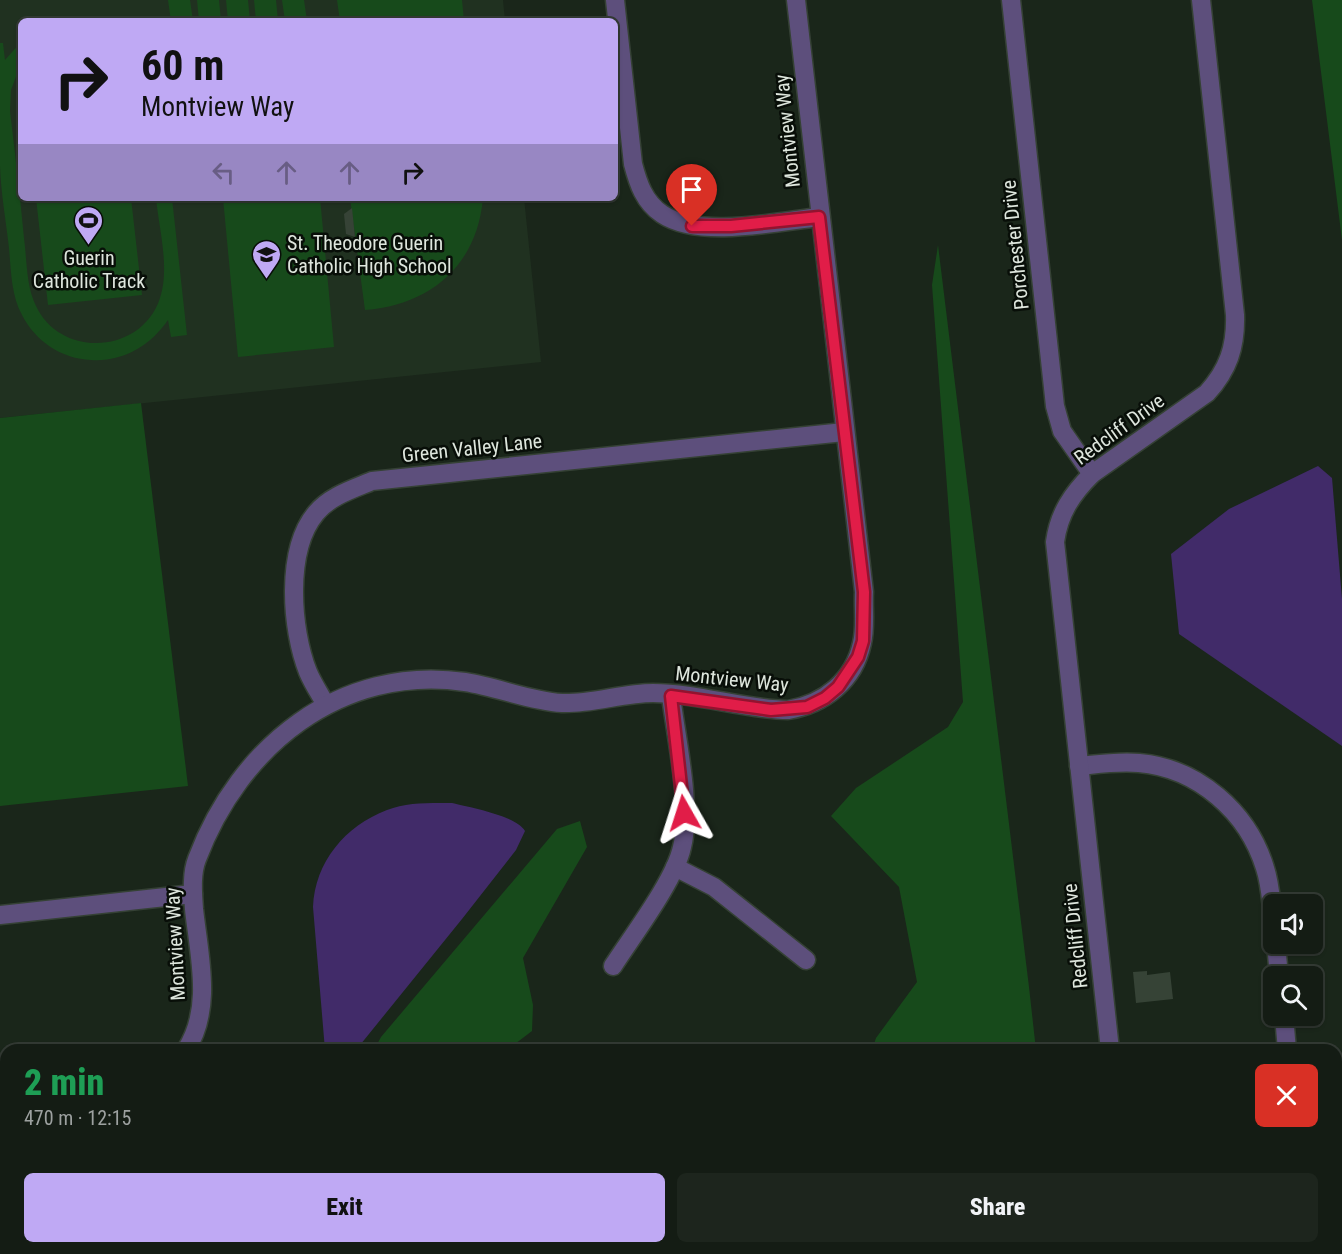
<!DOCTYPE html>
<meta charset="utf-8">
<style>
:root{--surface:#141c14;--page:#1d251d;--text:#f1f3f6;--muted:#9da1a0;--line:#333a34;--accent:#bfa9f4}
body{margin:0;font-family:"Roboto Condensed",sans-serif;background:var(--page);color:var(--text);height:100vh;display:flex;flex-direction:column;font-size:22px;white-space:nowrap}
*{box-sizing:border-box;margin:0}
p{font-size:20px;color:var(--muted)}
.icon{flex:none;width:33px;height:33px;fill:none;stroke:currentColor;stroke-width:2;stroke-linecap:round;stroke-linejoin:round}
.map{position:relative;flex:1;overflow:hidden}
.sheet{position:absolute;left:0px;top:1044px;width:1342px;height:210px;display:flex;flex-direction:column;background:var(--surface);border-radius:18px 18px 0 0;box-shadow:0 2px 4px #0004,0 0 0 2px var(--line)}
.sheet>*{flex:none}
.banner{position:absolute;left:18px;top:18px;width:600px;height:183px;border-radius:9px;box-shadow:0 2px 4px #0004,0 0 0 2px var(--line);background:#bfa9f4;color:#111;overflow:hidden}
.tools{position:absolute;left:1263px;top:894px;display:grid;gap:12px}
.tools a{display:grid;place-items:center;width:60px;height:60px;border-radius:9px;background:var(--surface);box-shadow:0 2px 4px #0004,0 0 0 2px var(--line);font-size:30px}
.pin{position:absolute;display:grid;place-items:center;width:51px;height:51px;color:#fff;margin:-62px -26px;border-radius:50% 50% 50% 0;rotate:-45deg;box-shadow:0 0 6px #0007}
.pin .icon{rotate:45deg}
.me{position:absolute;width:66px;margin:-33px;rotate:354deg;stroke-linejoin:round;filter:drop-shadow(0 0 4px #0008)}
.turn{display:flex;align-items:center;gap:21px;height:126px;padding:0 24px;font-size:27px}
.turn .icon{width:78px;height:78px;stroke-width:2.5}
.turn b{display:block;font-size:42px;line-height:51px}
.lanes{display:flex;align-items:center;height:57px;padding:0 24px;background:#0003;justify-content:center;gap:30px;direction:ltr}
.lanes .off{opacity:.35}
.round{display:grid;place-items:center;flex:none;width:63px;height:63px;border-radius:9px;background:var(--page)}
.overview{display:flex;align-items:center;justify-content:space-between;height:102px;padding:0 24px}
h1{font-size:36px;font-weight:800;line-height:45px;color:#1e9e55}
.button{display:flex;gap:12px;margin-top:auto;padding:12px 24px}
.button a{flex:1;height:69px;border-radius:9px;background:var(--accent);color:#111;font-size:24px;font-weight:800;line-height:69px;text-align:center}
.button a+a{background:var(--page);color:var(--text)}
.map>svg:first-child{display:block}
.built{fill:#203120}
.green{fill:#174a1b}
.water{fill:#412b69}
.building{fill:#364336}
.lines{fill:none;stroke-linecap:round;stroke-linejoin:round}
.minor-casing{stroke:#354135;stroke-width:21}
.minor{stroke:#5d4f7c;stroke-width:18}
.route-casing{stroke:#92132f;stroke-width:15}
.route{stroke:#e11d48;stroke-width:10}
.labels{text-anchor:middle;stroke-width:5;stroke-linejoin:round;paint-order:stroke}
.street-label{font-size:20px;fill:#dee6dd;stroke:#080e08}
.poi-label{font-size:20px;fill:#dee6dd;stroke:#080e08;text-anchor:start}
</style>
<div class="map">
<svg width="1342" height="1254" viewBox="0 0 1342 1254">
<rect width="100%" height="100%" fill="#1a261a"/>
<path class="built" d="M0 0H503L505 21H21V198H524L541 362 0 418Z"/>
<g class="green">
<path d="M168 0H190L193 21H171Z"/>
<path d="M197 0H219L221 21H199Z"/>
<path d="M226 0H248L250 21H228Z"/>
<path d="M254 0H276L278 21H256Z"/>
<path d="M282 0H304L307 21H285Z"/>
<path d="M337 0H462L464 21H340Z"/>
<path d="M1312 0H1342V240Z"/>
<path d="M21 42V73L17 74 11 90 10 111C15 153 20 196 24 238 27 260 26 286 36 306 61 359 142 354 160 298 170 268 159 229 156 198H172L187 335 171 337 168 320C150 346 123 362 91 360 62 359 35 341 22 315 11 295 11 270 9 248 6 221 1 194 0 166 0 125 0 84 0 43H3L5 60Z"/>
<path d="M36 198H131L142 295 48 305Z"/>
<path d="M223 198H320L334 347 238 357Z"/>
<path d="M350 198H483C477 266 430 305 365 310Z"/>
<path d="M938 245 1029 987 1036 1050H872L876 1038 917 982 899 887 831 816 856 788 948 727 963 702 932 285Z"/>
<path d="M141 403 188 786 0 806V418Z"/>
<path d="M580 821 587 847 523 958 533 1005 532 1031 507 1050H374L381 1037 557 829Z"/>
<path d="M586 1248H720L709 1254H576Z"/>
</g>
<g class="water">
<path d="M1318 466 1332 478 1342 599V746L1179 634 1171 554 1229 509Z"/>
<path d="M452 803C469 807 517 816 525 831L516 850 462 919 356 1050H325L313 907C315 862 345 826 387 810 407 802 431 803 452 803Z"/>
</g>
<g class="building">
<path d="M352 208 355 237 346 234 344 214Z"/>
<path d="M1147 971V975L1170 972 1173 999 1136 1003 1133 972Z"/>
</g>
<g class="lines">
<defs>
<g id="minor">
<path d="M615 0 633 164C638 183 644 202 662 214 699 239 776 222 819 217"/>
<path d="M1011 0 1055 406 1062 431 1092 474"/>
<path d="M326 705C320 694 313 684 308 672 291 629 285 550 316 513 330 496 353 489 372 481L844 432"/>
<path d="M1079 766C1099 764 1119 761 1139 763 1198 768 1248 812 1265 868 1271 886 1271 905 1274 923"/>
<path d="M675 867 714 887 806 960"/>
<path d="M0 915 193 894"/>
<path d="M1276 944 1279 976"/>
<path d="M613 966C633 935 675 880 682 847 692 807 676 737 671 696"/>
<path d="M1284 1016 1287 1050"/>
<path d="M186 1050C213 1008 199 956 194 909 193 894 191 874 197 859 239 747 340 664 465 682 498 687 529 701 562 703 592 704 623 693 653 693 698 693 742 709 788 710 824 704 854 681 862 643 866 627 863 608 864 592L796 0"/>
<path d="M1110 1050 1055 542C1059 513 1072 494 1092 474L1207 393C1228 370 1236 347 1235 315L1201 0"/>
<path d="M0 1098H6"/>
<path d="M35 1248 36 1254"/>
<path d="M1131 1248V1254"/>
<path d="M1308 1248 1309 1254"/>
<path d="M291 1254 347 1248"/>
</g>
</defs>
<use href="#minor" class="minor-casing"/>
<use href="#minor" class="minor"/>
</g>
<g class="lines">
<defs>
<path id="route" d="M684 813 671 696 771 710 807 707 825 698 838 687 858 657 863 641 864 592 819 217 731 226H692"/>
</defs>
<use href="#route" class="route-casing"/>
<use href="#route" class="route"/>
</g>
<defs>
<symbol id="stadium-pin" viewBox="-11 -11 22 30"><path d="M0 17L-7.5 6A9.5 9.5 0 1 1 7.5 6Z" fill="#bfa9f4" stroke="#080e08"/><path d="M0-5a6.5 5 0 1 0 0 10a6.5 5 0 1 0 0-10ZM-3.5-1.8h7v3.6h-7Z" fill="#111"/></symbol>
<symbol id="school-pin" viewBox="-11 -11 22 30"><path d="M0 17L-7.5 6A9.5 9.5 0 1 1 7.5 6Z" fill="#bfa9f4" stroke="#080e08"/><path d="M0-5L7-2L0 1L-7-2ZM-4 1L0 2.5L4 1V4Q0 6-4 4Z" fill="#111"/></symbol>
</defs>
<g fill-rule="evenodd">
<use href="#stadium-pin" x="72" y="204" width="33" height="45"/>
<use href="#school-pin" x="250" y="238" width="33" height="45"/>
</g>
<g class="labels">
<g class="street-label">
<text transform="translate(787 131) rotate(-96)" y="7">Montview Way</text>
<text transform="translate(1015 245) rotate(-96)" y="7">Porchester Drive</text>
<text transform="translate(1119 429) rotate(-36)" y="7">Redcliff Drive</text>
<text transform="translate(472 448) rotate(-6)" y="7">Green Valley Lane</text>
<text transform="translate(732 679) rotate(6)" y="7">Montview Way</text>
<text transform="translate(1075 936) rotate(-96)" y="7">Redcliff Drive</text>
<text transform="translate(175 944) rotate(-93)" y="7">Montview Way</text>
</g>
<g class="poi-label">
<text x="287" y="250">St. Theodore Guerin<tspan x="287" dy="23">Catholic High School</tspan></text>
<text x="89" y="265" text-anchor="middle">Guerin<tspan x="89" dy="23">Catholic Track</tspan></text>
</g>
</g>
</svg>
<div class="tools">
<a><svg class="icon" aria-label="sound" viewBox="0 0 24 24"><path d="M4 9h4l5-4v14l-5-4H4zM17 9q2 3 0 6"/></svg></a>
<a><svg class="icon" aria-label="search" viewBox="0 0 24 24"><circle cx="10" cy="10" r="6"/><path d="M15 15l6 6"/></svg></a>
</div>
<div class="pin" style="left:692px;top:226px;background:#d93025"><svg class="icon" aria-label="arrive" viewBox="0 0 24 24"><path d="M6 21V4h12l-3 4 3 4H6"/></svg></div>
<svg class="me" style="left:684px;top:813px" viewBox="-20 -20 40 40"><path d="M0-17L14 15 0 8-14 15z" fill="#e11d48" stroke="#fff" stroke-width="4"/></svg>
<div class="banner">
<div class="turn"><svg class="icon" aria-label="right" viewBox="0 0 24 24"><path d="M7 20v-9h11M14 6l5 5-5 5"/></svg><div><b>60 m</b>Montview Way</div></div>
<div class="lanes"><svg class="icon off" aria-label="left" viewBox="0 0 24 24"><path d="M17 20v-9H6M10 6l-5 5 5 5"/></svg><svg class="icon off" aria-label="ahead" viewBox="0 0 24 24"><path d="M12 20V5M6 11l6-6 6 6"/></svg><svg class="icon off" aria-label="ahead" viewBox="0 0 24 24"><path d="M12 20V5M6 11l6-6 6 6"/></svg><svg class="icon" aria-label="right" viewBox="0 0 24 24"><path d="M7 20v-9h11M14 6l5 5-5 5"/></svg></div>
</div>
<section class="sheet">
<div class="overview"><div><h1>2 min</h1><p>470 m · 12:15</p></div><a class="round" style="background:#d93025;color:#fff"><svg class="icon" aria-label="close" viewBox="0 0 24 24"><path d="M6 6l12 12M18 6L6 18"/></svg></a></div>
<div class="button"><a>Exit</a><a>Share</a></div>
</section>
</div>
